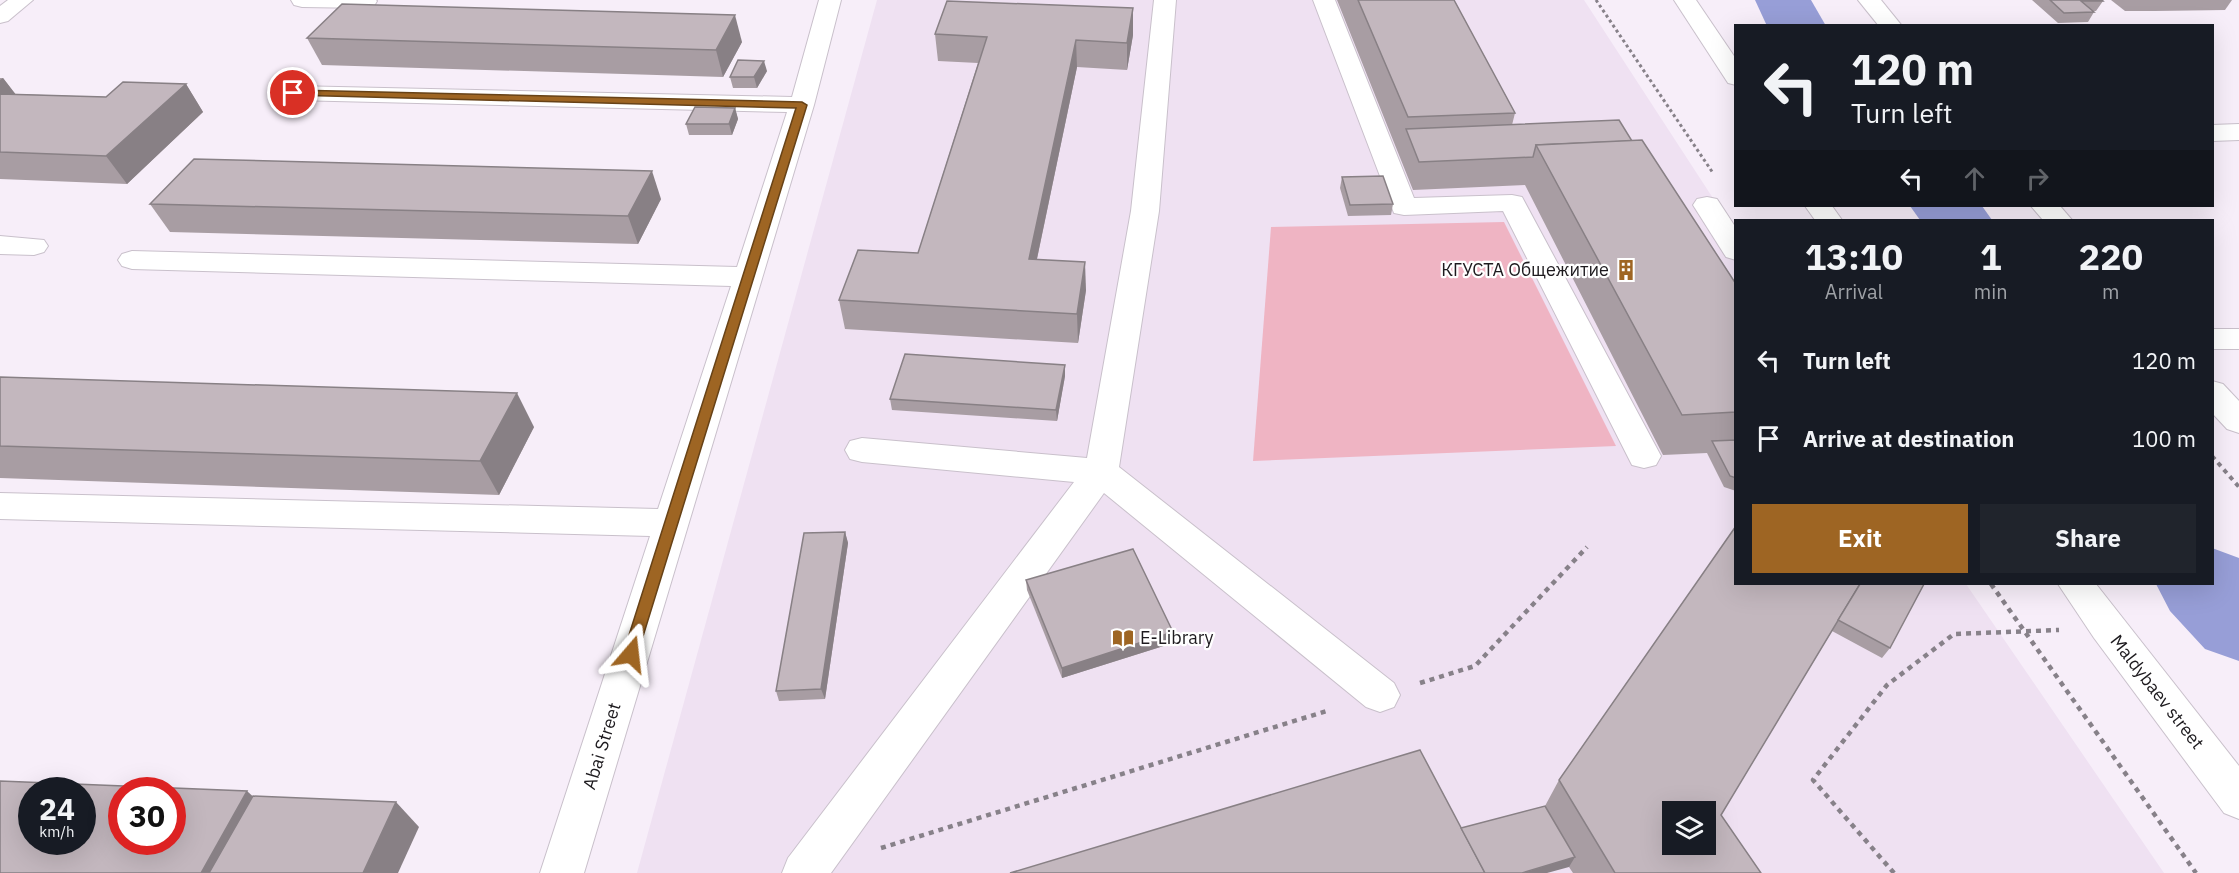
<!DOCTYPE html>
<meta charset="utf-8">
<style>
:root{--surface:#171b24;--page:#20242c;--text:#f1f3f6;--muted:#9ea1a6;--accent:#9e6523}
body{margin:0;font-family:"IBM Plex Sans",sans-serif;background:var(--page);color:var(--text);height:100vh;display:flex;flex-direction:column;font-size:22px;white-space:nowrap}
*{box-sizing:border-box;margin:0}
p{font-size:20px;color:var(--muted)}
.icon{flex:none;width:33px;height:33px;fill:none;stroke:currentColor;stroke-width:2;stroke-linecap:round;stroke-linejoin:round}
.map{position:relative;flex:1;overflow:hidden}
.sheet{position:absolute;left:1734px;top:219px;width:480px;height:366px;display:flex;flex-direction:column;background:var(--surface);border-radius:0px;box-shadow:0 6px 24px #0002}
.sheet>*{flex:none}
.guide{position:absolute;left:1734px;top:24px;width:480px;height:183px;border-radius:0px;box-shadow:0 6px 24px #0002;background:#171b24;color:var(--text);overflow:hidden}
.tools{position:absolute;left:1662px;top:801px;display:grid;gap:12px}
.tools a{display:grid;place-items:center;width:54px;height:54px;border-radius:0px;background:var(--surface);box-shadow:0 6px 24px #0002;font-size:30px}
.speed{position:absolute;left:18px;top:777px;display:flex;gap:12px;font-size:30px;font-weight:700;text-align:center}
.speed>*{display:grid;place-content:center;width:78px;height:78px;border-radius:50%;background:var(--surface);box-shadow:0 6px 24px #0002;line-height:1}
.speed small{font-size:15px;font-weight:400}
.speed .limit{border:9px solid #d22;background:#fff;color:#111}
.pin{position:absolute;display:grid;place-items:center;width:51px;height:51px;color:#fff;margin:-26px;border:3px solid #fff;border-radius:50%;box-shadow:0 2px 6px #0007}
.me{position:absolute;width:66px;margin:-33px;rotate:17deg;stroke-linejoin:round;filter:drop-shadow(0 0 4px #0008)}
.turn{display:flex;align-items:center;gap:21px;height:126px;padding:0 18px;font-size:27px}
.turn .icon{width:78px;height:78px;stroke-width:2.5}
.turn b{display:block;font-size:42px;line-height:51px}
.lanes{display:flex;align-items:center;height:57px;padding:0 18px;background:#0003;justify-content:center;gap:30px;direction:ltr}
.lanes .off{opacity:.35}
.eta{display:flex;justify-content:space-evenly;align-items:center;height:102px;text-align:center}
.eta b{font-size:36px;font-weight:700;line-height:42px}
.button{display:flex;gap:12px;margin-top:auto;padding:12px 18px}
.button a{flex:1;height:69px;border-radius:0px;background:var(--accent);color:#fff;font-size:24px;font-weight:700;line-height:69px;text-align:center}
.button a+a{background:var(--page);color:var(--text)}
ul{padding:0;list-style:none}
li{display:flex;align-items:center;gap:18px;height:78px;padding:0 18px}
li div{flex:1}
li b{display:block;font-size:22px}
li em{font-style:normal}
.map>svg:first-child{display:block}
.built{fill:#efe1f2;fill-rule:evenodd}
.green{fill:#efb4c3}
.lines{fill:none;stroke-linecap:round;stroke-linejoin:round}
.river{fill:#979ed7;fill-rule:evenodd}
.minor-casing{stroke:#c9c0cb;stroke-width:2}
.path-far2{stroke:#878189;stroke-width:3;stroke-dasharray:3 3;stroke-linecap:butt}
.path-far1{stroke:#878189;stroke-width:4;stroke-dasharray:4.5 4.5;stroke-linecap:butt}
.path{stroke:#878189;stroke-width:4.5;stroke-dasharray:5 5;stroke-linecap:butt}
.minor{fill:#fff;fill-rule:evenodd}
.wall{fill:#a89da3}
.shaded-wall{fill:#888085}
.building{fill:#c3b7be;stroke:#888085;stroke-width:1.5;fill-rule:evenodd}
.route{fill:#9e6523;stroke:#674217;stroke-width:1.5}
.labels{text-anchor:middle;stroke-width:4.5;stroke-linejoin:round;paint-order:stroke}
.poi-label{font-size:18px;fill:#1d1a1e;stroke:#fff;text-anchor:end}
.street-label{font-size:18px;fill:#1d1a1e;stroke:#fff}
</style>
<div class="map">
<svg width="2239" height="873" viewBox="0 0 2239 873">
<rect width="100%" height="100%" fill="#f7eef9"/>
<path class="built" d="M877 0H1584L1735 232 1736 584H1966L2164 873H637ZM1672 812H1706V844H1672Z"/>
<path class="green" d="M1504 222 1616 446 1253 461 1271 227Z"/>
<g class="lines">
<g class="river">
<path d="M1755 0H1811L1826 26H1767Z"/>
<path d="M1910 206H1982L1992 220H1920Z"/>
<path d="M2212 548 2239 558V661L2205 649 2170 611 2156 584H2212Z"/>
</g>
<defs>
<g id="minor">
<path d="M8 0H33L8 21 0 23V6Z"/>
<path d="M291 0H376L377 1 374 6 366 8 302 7 294 5Z"/>
<path d="M819 0H841L814 105 584 873H540L650 536 0 519V493L658 509 731 286 132 269 122 266 118 260 122 254 132 251 737 267 787 112 293 100 284 98 281 93 284 88 293 86 792 97Z"/>
<path d="M1154 0H1176L1159 211 1119 467 1394 683 1400 695 1394 707 1380 712 1366 707 1104 493 831 873H782L788 858 1074 482 862 462 850 459 845 450 850 441 862 438 1087 458 1131 211Z"/>
<path d="M1313 0H1335L1414 198 1512 195 1522 197 1661 456 1656 465 1644 468 1632 465 1503 211 1404 215 1394 213Z"/>
<path d="M1674 0H1696L1736 59V85L1728 83Z"/>
<path d="M1858 0H1881L1902 26H1879Z"/>
<path d="M2239 124V140L2212 141V125Z"/>
<path d="M1707 197 1717 199 1736 228V260L1726 257 1693 205 1697 199Z"/>
<path d="M1805 206H1832L1842 220H1815Z"/>
<path d="M2031 206H2060L2072 220H2043Z"/>
<path d="M0 236 44 240 48 246 44 252 34 255 0 254Z"/>
<rect x="2212" y="329" width="27" height="20"/>
<path d="M2212 381 2223 384 2239 401V433L2227 429 2212 413Z"/>
<path d="M2058 584H2096L2239 766V819L2224 813 2094 638Z"/>
</g>
</defs>
<use href="#minor" class="minor-casing"/>
<path class="path-far2" d="M1596 0 1713 173"/>
<path class="path-far1" d="M2212 456 2239 487"/>
<g class="path">
<path d="M1991 584 2196 873"/>
<path d="M1420 683 1475 666 1587 547"/>
<path d="M881 848 1330 710"/>
<path d="M1894 873 1813 780 1887 685 1954 634 2059 630"/>
</g>
<use href="#minor" class="minor"/>
</g>
<g class="wall">
<path d="M1337 0H1454L1515 113 1512 125 1632 141 1736 284V491L1724 487 1707 453 1663 455 1525 185 1413 190Z"/>
<path d="M2032 0H2102L2103 1 2096 11H2093L2094 12 2088 22 2058 23Z"/>
<path d="M2111 0H2232L2225 10 2155 11H2125Z"/>
<path d="M935 34 1133 35 1127 70 1077 67 1037 259 1086 290 1078 343 845 329 839 300 918 253 978 63 938 61Z"/>
<path d="M307 38 742 42 723 77 322 65Z"/>
<path d="M767 71 757 88H733L730 77Z"/>
<path d="M0 78H3L15 94 106 97 186 84 203 112 127 184 0 179Z"/>
<path d="M735 108 738 119 732 135H689L686 124Z"/>
<path d="M1342 177 1393 204 1391 215 1348 216 1340 188Z"/>
<path d="M661 199 638 244 170 232 150 204Z"/>
<path d="M1065 365V376L1057 421 892 410 890 399Z"/>
<path d="M0 377 534 427 499 495 0 478Z"/>
<path d="M1736 526 1924 584 1890 648 1882 658 1832 631 1721 815 1761 873H1573L1569 867 1461 828 1545 806 1559 780Z"/>
<path d="M845 532 848 543 825 699 779 701 776 691Z"/>
<path d="M1026 580 1173 632V643L1062 678 1027 590Z"/>
</g>
<g class="shaded-wall">
<path d="M1133 8V35L1127 70V43Z"/>
<path d="M735 15 742 42 723 77 716 50Z"/>
<path d="M1076 40 1077 67 1031 287 1029 259Z"/>
<path d="M764 61 767 71 757 88 754 77Z"/>
<path d="M3 78 24 105 0 114V80Z"/>
<path d="M186 84 203 112 127 184 106 156Z"/>
<path d="M735 108 738 119 732 135 729 124Z"/>
<path d="M652 171 661 199 638 244 628 216Z"/>
<path d="M1085 262 1086 290 1078 343 1077 314Z"/>
<path d="M1065 365V376L1057 421 1056 410Z"/>
<path d="M517 393 534 427 499 495 480 461Z"/>
<path d="M845 532 848 543 825 699 821 689Z"/>
<path d="M1173 632V643L1062 678V668Z"/>
<path d="M247 791 280 821 252 873H201Z"/>
<path d="M396 802 419 827 398 873H363Z"/>
<path d="M1575 857 1569 867 1547 873H1522Z"/>
</g>
<g class="building">
<path d="M1358 0H1454L1515 113 1408 117Z"/>
<path d="M2050 0H2102L2103 1H2081L2094 12 2064 13Z"/>
<path d="M947 1 1133 8 1127 43 1076 40 1029 259 1085 262 1077 314 839 300 858 250 918 253 987 37 935 34Z"/>
<path d="M342 4 735 15 716 50 307 38Z"/>
<path d="M738 60 764 61 754 77H730Z"/>
<path d="M123 82 186 84 106 156 0 152V94L106 97Z"/>
<path d="M695 107 735 108 729 124H686Z"/>
<path d="M1619 120 1632 141 1536 145 1533 157 1419 162 1406 129Z"/>
<path d="M1642 140 1736 284V412L1682 415 1536 145Z"/>
<path d="M194 159 652 171 628 216 150 204Z"/>
<path d="M1383 176 1393 204 1350 205 1342 177Z"/>
<path d="M905 354 1065 365 1056 410 890 399Z"/>
<path d="M0 377 517 393 480 461 0 446Z"/>
<path d="M1736 440V478L1730 476 1712 441Z"/>
<path d="M1736 526V584H1860L1721 815 1761 873H1615L1559 780ZM1672 812H1706V844H1672Z"/>
<path d="M845 532 821 689 776 691 804 533Z"/>
<path d="M1133 549 1173 632 1062 668 1026 580Z"/>
<path d="M1860 584H1924L1890 648 1838 620Z"/>
<path d="M1420 750 1485 873H1010Z"/>
<path d="M0 781 247 791 201 873H0ZM32 790H82V842H32ZM122 790H172V842H122Z"/>
<path d="M253 796 396 802 363 873H209Z"/>
<path d="M1545 806 1575 857 1522 873H1485L1461 828Z"/>
</g>
<path class="route" d="M293 90 802 102 807 105 636 659 631 661 625 659 623 654 796 108 290 95 288 93Z"/>
<defs>
<symbol id="building-bare" viewBox="-9 -9 18 18"><path d="M-4-6H4V6H1V3H-1V6H-4ZM-2.5-4.3h1.7v1.8h-1.7ZM.8-4.3h1.7v1.8H.8ZM-2.5-1h1.7V.8h-1.7ZM.8-1h1.7V.8H.8Z" fill="#9e6523" stroke="#fff" stroke-width="2.5" paint-order="stroke"/></symbol>
<symbol id="library-bare" viewBox="-9 -9 18 18"><path d="M-6-4Q-3-5.5-.7-3.5V5Q-3 3-6 4ZM6-4Q3-5.5 .7-3.5V5Q3 3 6 4Z" fill="#9e6523" stroke="#fff" stroke-width="2.5" paint-order="stroke"/></symbol>
</defs>
<g fill-rule="evenodd">
<use href="#building-bare" x="1611" y="255" width="30" height="30"/>
<use href="#library-bare" x="1108" y="623" width="30" height="30"/>
</g>
<g class="labels">
<g class="poi-label">
<text x="1609" y="276">КГУСТА Общежитие</text>
<text x="1140" y="644" text-anchor="start">E-Library</text>
</g>
<g class="street-label">
<text transform="translate(2157 692) rotate(52)" y="6">Maldybaev street</text>
<text transform="translate(602 746) rotate(-73)" y="6">Abai Street</text>
</g>
</g>
</svg>
<div class="tools">
<a><svg class="icon" aria-label="layers" viewBox="0 0 24 24"><path d="M12 4l9 5-9 5-9-5zM3 14l9 5 9-5"/></svg></a>
</div>
<div class="speed"><div>24<small>km/h</small></div><div class="limit">30</div></div>
<div class="pin" style="left:293px;top:93px;background:#d93025"><svg class="icon" aria-label="arrive" viewBox="0 0 24 24"><path d="M6 21V4h12l-3 4 3 4H6"/></svg></div>
<svg class="me" style="left:631px;top:654px" viewBox="-20 -20 40 40"><path d="M0-17L14 15 0 8-14 15z" fill="#9e6523" stroke="#fff" stroke-width="4"/></svg>
<div class="guide">
<div class="turn"><svg class="icon" aria-label="left" viewBox="0 0 24 24"><path d="M17 20v-9H6M10 6l-5 5 5 5"/></svg><div><b>120 m</b>Turn left</div></div>
<div class="lanes"><svg class="icon" aria-label="left" viewBox="0 0 24 24"><path d="M17 20v-9H6M10 6l-5 5 5 5"/></svg><svg class="icon off" aria-label="ahead" viewBox="0 0 24 24"><path d="M12 20V5M6 11l6-6 6 6"/></svg><svg class="icon off" aria-label="right" viewBox="0 0 24 24"><path d="M7 20v-9h11M14 6l5 5-5 5"/></svg></div>
</div>
<section class="sheet">
<div class="eta">
<div><b>13:10</b><p>Arrival</p></div>
<div><b>1</b><p>min</p></div>
<div><b>220</b><p>m</p></div>
</div>
<ul>
<li><svg class="icon" aria-label="left" viewBox="0 0 24 24"><path d="M17 20v-9H6M10 6l-5 5 5 5"/></svg><div><b>Turn left</b></div><em>120 m</em></li>
<li><svg class="icon" aria-label="arrive" viewBox="0 0 24 24"><path d="M6 21V4h12l-3 4 3 4H6"/></svg><div><b>Arrive at destination</b></div><em>100 m</em></li>
</ul>
<div class="button"><a>Exit</a><a>Share</a></div>
</section>
</div>
